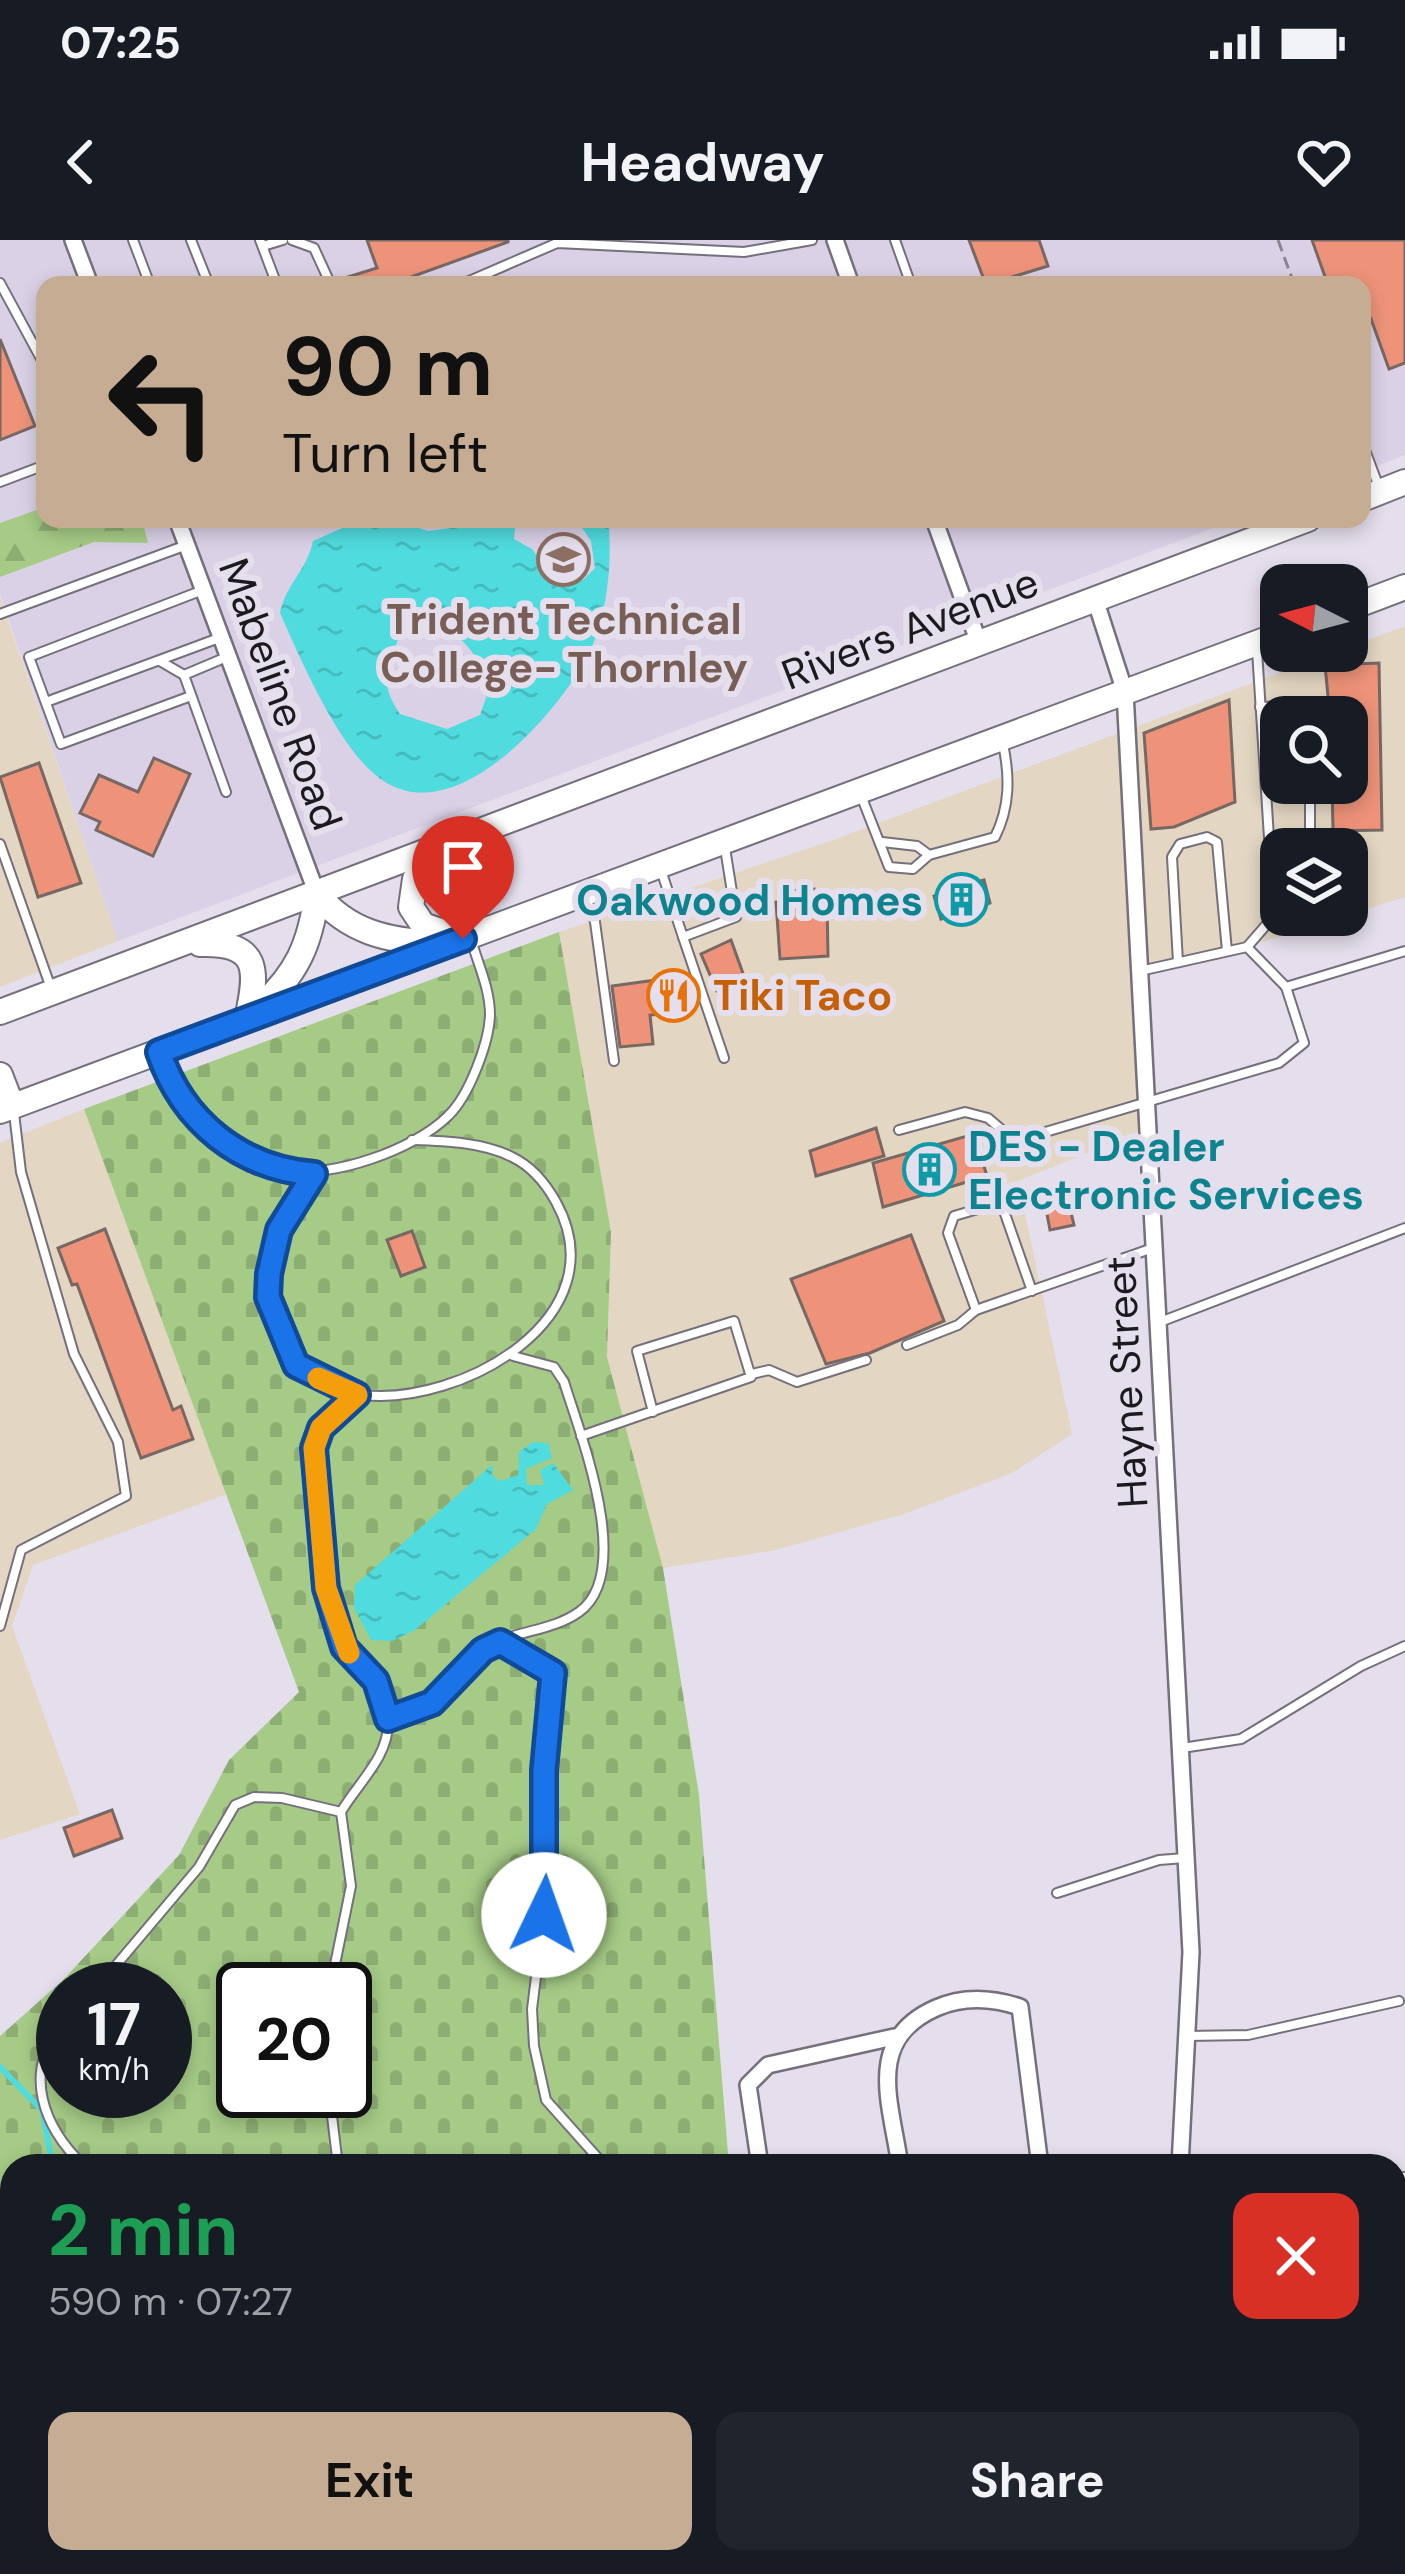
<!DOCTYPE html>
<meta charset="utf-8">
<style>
:root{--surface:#171b24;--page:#20242c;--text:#f1f3f6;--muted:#9ea1a6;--accent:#c6ac92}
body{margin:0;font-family:"DM Sans",sans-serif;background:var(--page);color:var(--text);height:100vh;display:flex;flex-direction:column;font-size:45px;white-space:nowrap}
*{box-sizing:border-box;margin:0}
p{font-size:39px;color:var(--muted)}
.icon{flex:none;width:66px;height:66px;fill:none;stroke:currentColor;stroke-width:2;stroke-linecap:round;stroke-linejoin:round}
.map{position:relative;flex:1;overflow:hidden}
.side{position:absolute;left:0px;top:1914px;width:1407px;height:420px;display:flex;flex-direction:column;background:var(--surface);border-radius:36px 36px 0 0;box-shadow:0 6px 18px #0003}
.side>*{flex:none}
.top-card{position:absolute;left:36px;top:36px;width:1335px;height:252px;border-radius:24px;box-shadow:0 6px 18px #0003;background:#c6ac92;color:#111;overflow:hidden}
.needle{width:78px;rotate:276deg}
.controls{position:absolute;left:1260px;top:324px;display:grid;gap:24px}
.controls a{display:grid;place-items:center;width:108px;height:108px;border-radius:24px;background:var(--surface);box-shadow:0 6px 18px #0003;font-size:60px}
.speed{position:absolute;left:36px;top:1722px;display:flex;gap:24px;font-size:60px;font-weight:700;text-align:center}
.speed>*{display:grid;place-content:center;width:156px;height:156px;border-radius:50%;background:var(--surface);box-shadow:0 6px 18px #0003;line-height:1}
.speed small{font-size:30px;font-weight:400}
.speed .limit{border:6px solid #111;border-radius:18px;background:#fff;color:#111}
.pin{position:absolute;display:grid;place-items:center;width:102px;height:102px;color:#fff;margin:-123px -51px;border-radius:50% 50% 50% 0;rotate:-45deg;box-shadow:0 0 12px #0007}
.pin .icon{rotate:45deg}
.me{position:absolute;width:132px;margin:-66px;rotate:3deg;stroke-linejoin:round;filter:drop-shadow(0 0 9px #0008)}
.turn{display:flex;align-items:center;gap:42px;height:252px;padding:0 48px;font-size:54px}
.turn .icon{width:156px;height:156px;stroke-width:2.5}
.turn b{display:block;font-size:84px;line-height:102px}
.round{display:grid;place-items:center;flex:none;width:126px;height:126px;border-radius:24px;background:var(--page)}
.head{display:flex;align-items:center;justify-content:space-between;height:204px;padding:0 48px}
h1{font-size:72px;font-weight:700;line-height:90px;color:#1e9e55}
.primary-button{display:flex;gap:24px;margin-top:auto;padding:24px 48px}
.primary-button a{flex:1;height:138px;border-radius:24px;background:var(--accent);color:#111;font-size:48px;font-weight:700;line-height:138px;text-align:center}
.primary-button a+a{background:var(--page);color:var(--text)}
.status{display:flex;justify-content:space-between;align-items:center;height:84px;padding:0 60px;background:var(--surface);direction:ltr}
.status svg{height:33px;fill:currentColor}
header{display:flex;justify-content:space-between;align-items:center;height:156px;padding:0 48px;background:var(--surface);font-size:54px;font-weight:700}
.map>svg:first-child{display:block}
.commercial{fill:#e3d6c2;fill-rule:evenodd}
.built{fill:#dad1e6}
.forest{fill:url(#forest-firs)}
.cemetery{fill:url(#cemetery-stones);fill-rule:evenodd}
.water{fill:url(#water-ripples);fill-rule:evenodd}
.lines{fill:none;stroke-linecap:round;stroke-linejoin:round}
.stream{stroke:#50dbde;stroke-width:6}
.building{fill:#ee9379;stroke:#776864;stroke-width:3}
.service-casing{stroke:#75707c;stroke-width:12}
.minor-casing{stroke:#75707c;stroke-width:20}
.primary-casing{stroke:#75707c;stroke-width:28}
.path{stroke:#8a8690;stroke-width:3;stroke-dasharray:12 6;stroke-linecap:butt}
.service{stroke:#fff;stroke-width:8}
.minor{stroke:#fff;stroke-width:15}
.primary{stroke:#fff;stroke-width:24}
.route-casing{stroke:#114b97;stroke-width:30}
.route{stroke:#1a73e8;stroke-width:21}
.slow{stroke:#f59e0b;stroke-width:21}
.labels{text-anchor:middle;stroke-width:12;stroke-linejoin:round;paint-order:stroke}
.education-label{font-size:42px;font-weight:bold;fill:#785e54;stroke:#e5dfed}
.street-label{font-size:42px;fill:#1c1a1f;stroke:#e5dfed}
.culture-label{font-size:42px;font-weight:bold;fill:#0d838f;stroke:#e5dfed;text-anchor:end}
.food-label{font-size:42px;font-weight:bold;fill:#c56008;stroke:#e5dfed;text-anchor:start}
</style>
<div class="status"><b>07:25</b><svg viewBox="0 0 49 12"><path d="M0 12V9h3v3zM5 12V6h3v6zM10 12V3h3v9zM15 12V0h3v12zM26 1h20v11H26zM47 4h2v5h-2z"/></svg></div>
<header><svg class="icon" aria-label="back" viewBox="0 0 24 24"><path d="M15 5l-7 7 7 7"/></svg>Headway<svg class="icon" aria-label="heart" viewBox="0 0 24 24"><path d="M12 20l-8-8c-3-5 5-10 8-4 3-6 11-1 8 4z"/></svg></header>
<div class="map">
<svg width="1405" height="2334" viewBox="0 0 1405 2334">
<defs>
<pattern id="forest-firs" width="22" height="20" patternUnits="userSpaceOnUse" patternTransform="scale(3)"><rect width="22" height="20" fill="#a5cb86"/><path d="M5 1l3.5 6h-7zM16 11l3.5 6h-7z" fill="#8dae73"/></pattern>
<pattern id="cemetery-stones" width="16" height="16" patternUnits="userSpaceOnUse" patternTransform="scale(3)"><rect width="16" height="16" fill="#a5cb86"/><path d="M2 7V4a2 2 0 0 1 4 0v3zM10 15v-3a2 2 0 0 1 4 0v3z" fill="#8dae73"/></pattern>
<pattern id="water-ripples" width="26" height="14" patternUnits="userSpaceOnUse" patternTransform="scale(3)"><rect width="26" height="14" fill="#50dbde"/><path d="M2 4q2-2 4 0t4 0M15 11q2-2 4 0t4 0" fill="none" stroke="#45bbbe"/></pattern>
</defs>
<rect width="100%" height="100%" fill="#e5dfed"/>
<g class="commercial">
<path d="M0 357 118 701 0 747Z"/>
<path d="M1405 386V657L1247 707 1140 731 1148 888 1018 941 1072 1194 1012 1233 904 1274 776 1310 663 1328 607 1117 611 992 559 692 833 600ZM1281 477H1347V543H1281ZM1281 609H1347V675H1281Z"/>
<path d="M84 869 230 1253 33 1325 12 1386 80 1574 0 1600V903Z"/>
</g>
<path class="built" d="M0 0H1405V215L1362 232V45H45V279H1237L118 701 0 354Z"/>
<path class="forest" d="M45 267V279H142L148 303 94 302 0 337V283Z"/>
<path class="cemetery" d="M559 692 611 992 607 1117 663 1328 699 1555 729 1926H12V2322H792L794 2334H0V1796L63 1740 179 1615 229 1520 299 1452 84 869ZM63 1749H165V1851H63ZM243 1749H345V1851H243Z"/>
<g class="water">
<path d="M391 279 428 291 516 279 514 299 532 309 551 335 583 340 595 328 591 301 576 279H608C613 322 607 383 585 421 553 477 458 587 385 542 341 515 301 420 280 373 286 344 307 330 313 301L349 285ZM401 378C448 377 472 404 491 444L480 475 447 489 400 474C370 429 399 424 401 378Z"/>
<path d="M533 1202 548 1203 552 1218 526 1229 527 1245H544L540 1230 553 1223 573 1250 547 1264 536 1289 415 1390 392 1401 371 1400 354 1368 355 1345 493 1224 492 1235 500 1241 518 1235 519 1212Z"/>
</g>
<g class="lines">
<path class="stream" d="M0 1827 42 1870 53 1926"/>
</g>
<g class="building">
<path d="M367 0H508V2L389 45H339L338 40 377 28Z"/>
<path d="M969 0H1039L1048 26 986 45Z"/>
<path d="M1312 0H1405V123L1389 129 1371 79 1362 82V45H1328Z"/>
<path d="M0 99 35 186 0 200Z"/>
<path d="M1379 423 1382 590 1333 591 1332 543H1347V477H1330L1325 425Z"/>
<path d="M1229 460 1235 562 1174 587 1151 589 1144 493Z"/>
<path d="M154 518 190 534 153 616 96 590 100 582 80 573 99 535 138 552Z"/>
<path d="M39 523 81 643 38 657 0 537Z"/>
<path d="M966 638 968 645 984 640 990 663 941 679 934 656 950 652 948 643Z"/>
<path d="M814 649V661L827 660 828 716 780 719 776 662 787 661V651Z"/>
<path d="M731 700 745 739 717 751 701 714Z"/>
<path d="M685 736 687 772 650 775 653 804 620 807 612 746Z"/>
<path d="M876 888 884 916 816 936 810 911Z"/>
<path d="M974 894 987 936 883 967 873 923Z"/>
<path d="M1064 943 1074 985 1050 990 1042 948Z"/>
<path d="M105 989 173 1170 181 1166 193 1199 141 1218 77 1044 72 1045 58 1008Z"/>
<path d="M412 991 425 1027 401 1036 387 1000Z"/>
<path d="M911 995 944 1081 870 1113 826 1124 791 1039Z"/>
<path d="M112 1570 122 1598 74 1616 64 1588Z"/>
</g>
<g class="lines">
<defs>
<g id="service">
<path d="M133 0 150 45"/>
<path d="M191 0 209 45"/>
<path d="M260 0 277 45"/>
<path d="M292 0 314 8 331 45"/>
<path d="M895 0 911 45"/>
<path d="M263 6 283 0"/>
<path d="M0 43 45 126"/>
<path d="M460 45 557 3 744 12 812 0"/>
<path d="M1362 202 1380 250"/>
<path d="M0 242 45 225"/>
<path d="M0 374 184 306"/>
<path d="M160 421 184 435"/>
<path d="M191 456 61 504 29 417 203 350"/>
<path d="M46 462 219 398"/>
<path d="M1260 467 1291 466 1305 477"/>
<path d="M1310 543V609"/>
<path d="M226 552 184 435 229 416"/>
<path d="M860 553 889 627 913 629 929 615 995 597C1010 567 1010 537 1003 504"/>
<path d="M882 602 917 606 929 615"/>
<path d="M0 604 52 751"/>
<path d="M660 627 683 697 736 677 725 608"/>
<path d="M585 655 595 682 614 821"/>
<path d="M683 697 724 818"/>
<path d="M1247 707 1274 676 1257 410"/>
<path d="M1178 722 1172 617 1180 604 1207 597 1217 602 1227 711"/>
<path d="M1140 731 1247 707 1286 747"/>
<path d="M161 818C179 869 229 923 285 931 332 938 414 910 448 876 469 856 489 803 490 775 490 750 479 726 472 703"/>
<path d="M899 890 965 872 988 878 1015 901 1279 823 1304 803 1286 747 1405 711"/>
<path d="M314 934C307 951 298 958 288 973 255 1021 271 1078 297 1125 316 1138 339 1153 363 1155 460 1166 620 1078 556 962 546 944 531 926 512 917 483 902 444 901 412 900"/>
<path d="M1032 1051 1004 971 995 964 954 976 948 993 976 1070 1153 1008"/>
<path d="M1160 1082 1405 988"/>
<path d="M907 1105 958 1085 976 1070"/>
<path d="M752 1134 769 1130 797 1142 866 1120"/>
<path d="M581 1196 751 1137 734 1081 637 1111 653 1172"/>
<path d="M0 1386 21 1310 126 1256 118 1202 74 1114 21 932 14 873"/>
<path d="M500 1402 552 1433 544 1530 547 1649 532 1769 534 1806 546 1860 605 1926"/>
<path d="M389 1479C402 1474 421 1471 432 1463 452 1449 464 1423 484 1409 513 1390 551 1392 579 1372 635 1332 580 1194 564 1142L554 1127 513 1116"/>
<path d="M1182 1508 1241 1499 1361 1426 1405 1406"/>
<path d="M1057 1653 1159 1620 1185 1618"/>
<path d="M96 1749 199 1627 235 1565 254 1557 282 1558 341 1572"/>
<path d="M330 1749 351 1646 341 1572C357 1544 389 1517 388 1482 387 1445 356 1432 343 1403 316 1347 318 1270 314 1209L321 1188 357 1155"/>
<path d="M63 1785C21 1832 44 1888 84 1926"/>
<path d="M1187 1796 1248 1795 1399 1761"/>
<path d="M329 1851 338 1926"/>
<path d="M580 1926 593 1915"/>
<path d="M1395 1939 1405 1937"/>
<path d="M1395 2037 1405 2064"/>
<path d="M0 2055 12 2038"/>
<path d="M1395 2289 1405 2308"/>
<path d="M0 2293 12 2302"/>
<path d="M46 2322 57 2329 100 2322"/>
<path d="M241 2322 251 2334"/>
<path d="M627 2322 632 2334"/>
<path d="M593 2334 601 2322"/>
</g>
<g id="minor">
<path d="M73 0 90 45"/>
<path d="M835 0 851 45"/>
<path d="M177 279 317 654"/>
<path d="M934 279 979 403"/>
<path d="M1095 359 1125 452 1191 1712 1180 1926"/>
<path d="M760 1926 748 1845 768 1825 894 1797"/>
<path d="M900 1926C891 1862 864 1800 936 1768 963 1756 993 1758 1020 1767L1040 1926"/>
<path d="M820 2322 821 2334"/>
<path d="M952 2322 954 2334"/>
<path d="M1089 2322 1091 2334"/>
<path d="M1241 2322 1243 2334"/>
<path d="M1397 2334 1405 2329"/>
</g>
<g id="primary">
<path d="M1362 259 1405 242"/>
<path d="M1347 369 1405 347"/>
<path d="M442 610 415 639 411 667 423 685 458 697"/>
<path d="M317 654C348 692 388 701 436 703"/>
<path d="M200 704C260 702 258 730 247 779"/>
<path d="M258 769C297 734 310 705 317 654"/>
<path d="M0 772 1308 279"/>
<path d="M0 835 12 866"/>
<path d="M0 871 1281 394"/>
</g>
</defs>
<use href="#service" class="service-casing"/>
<use href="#minor" class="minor-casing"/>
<use href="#primary" class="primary-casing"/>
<path class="path" d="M1278 0 1293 41"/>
<use href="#service" class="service"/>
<use href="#minor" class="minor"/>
<use href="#primary" class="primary"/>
</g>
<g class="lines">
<defs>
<path id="route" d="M463 699 159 812C183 882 240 928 314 934L279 990 269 1034 268 1057 296 1125 357 1155 321 1188 314 1208 326 1348 344 1407 376 1441 388 1479 432 1463 483 1410 500 1402 553 1433 544 1530V1675"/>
</defs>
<use href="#route" class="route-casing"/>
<use href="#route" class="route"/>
<path class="slow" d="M318 1138 357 1155 321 1188 314 1208 326 1348 349 1413"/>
</g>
<defs>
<symbol id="university-ring" viewBox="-11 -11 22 22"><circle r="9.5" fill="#e5dfed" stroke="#8d6e63" stroke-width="1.5"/><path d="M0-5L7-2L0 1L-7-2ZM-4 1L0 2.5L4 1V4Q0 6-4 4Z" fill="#8d6e63"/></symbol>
<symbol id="building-ring" viewBox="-11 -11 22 22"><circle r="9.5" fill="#e5dfed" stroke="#0f9aa8" stroke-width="1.5"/><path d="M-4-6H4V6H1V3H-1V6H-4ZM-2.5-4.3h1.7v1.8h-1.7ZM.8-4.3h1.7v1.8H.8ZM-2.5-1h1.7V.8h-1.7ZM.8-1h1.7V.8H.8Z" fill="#0f9aa8"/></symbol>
<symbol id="restaurant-ring" viewBox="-11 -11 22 22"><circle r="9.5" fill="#e5dfed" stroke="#e8710a" stroke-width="1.5"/><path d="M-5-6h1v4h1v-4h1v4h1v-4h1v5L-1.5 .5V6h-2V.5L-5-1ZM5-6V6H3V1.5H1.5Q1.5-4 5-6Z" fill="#e8710a"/></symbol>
</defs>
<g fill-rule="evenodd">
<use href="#university-ring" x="534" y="290" width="59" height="59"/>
<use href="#building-ring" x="932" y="630" width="59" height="59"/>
<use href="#restaurant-ring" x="644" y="726" width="59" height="59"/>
<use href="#building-ring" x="900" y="900" width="59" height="59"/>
</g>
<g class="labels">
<g class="education-label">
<text x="564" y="394">Trident Technical<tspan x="564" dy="48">College- Thornley</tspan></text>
</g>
<g class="street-label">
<text transform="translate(910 388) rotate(-21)" y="15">Rivers Avenue</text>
<text transform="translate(281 454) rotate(70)" y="15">Mabeline Road</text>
<text transform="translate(1126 1142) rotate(-93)" y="15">Hayne Street</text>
</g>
<g class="culture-label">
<text x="923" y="675">Oakwood Homes</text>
<text x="968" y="921" text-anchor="start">DES - Dealer<tspan x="968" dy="48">Electronic Services</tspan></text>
</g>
<g class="food-label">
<text x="713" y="770">Tiki Taco</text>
</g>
</g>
</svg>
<div class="controls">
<a><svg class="needle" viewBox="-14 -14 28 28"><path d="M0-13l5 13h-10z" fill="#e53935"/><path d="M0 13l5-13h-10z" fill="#9ea1a6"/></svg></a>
<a><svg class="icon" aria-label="search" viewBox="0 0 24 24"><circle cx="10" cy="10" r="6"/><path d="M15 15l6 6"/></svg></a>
<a><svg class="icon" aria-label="layers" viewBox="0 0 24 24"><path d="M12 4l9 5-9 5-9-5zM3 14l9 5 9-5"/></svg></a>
</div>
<div class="speed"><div>17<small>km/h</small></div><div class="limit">20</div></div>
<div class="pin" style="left:463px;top:699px;background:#d93025"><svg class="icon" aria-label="arrive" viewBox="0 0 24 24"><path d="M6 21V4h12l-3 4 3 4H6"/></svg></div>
<svg class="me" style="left:544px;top:1675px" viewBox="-20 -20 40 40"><circle r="19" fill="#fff"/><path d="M0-13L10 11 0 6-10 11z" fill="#1a73e8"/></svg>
<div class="top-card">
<div class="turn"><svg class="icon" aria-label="left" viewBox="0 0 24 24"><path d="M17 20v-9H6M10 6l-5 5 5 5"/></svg><div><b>90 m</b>Turn left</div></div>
</div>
<section class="side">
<div class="head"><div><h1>2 min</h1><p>590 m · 07:27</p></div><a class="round" style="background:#d93025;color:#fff"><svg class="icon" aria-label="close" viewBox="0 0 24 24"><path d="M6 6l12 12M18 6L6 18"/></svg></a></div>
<div class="primary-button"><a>Exit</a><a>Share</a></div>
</section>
</div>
